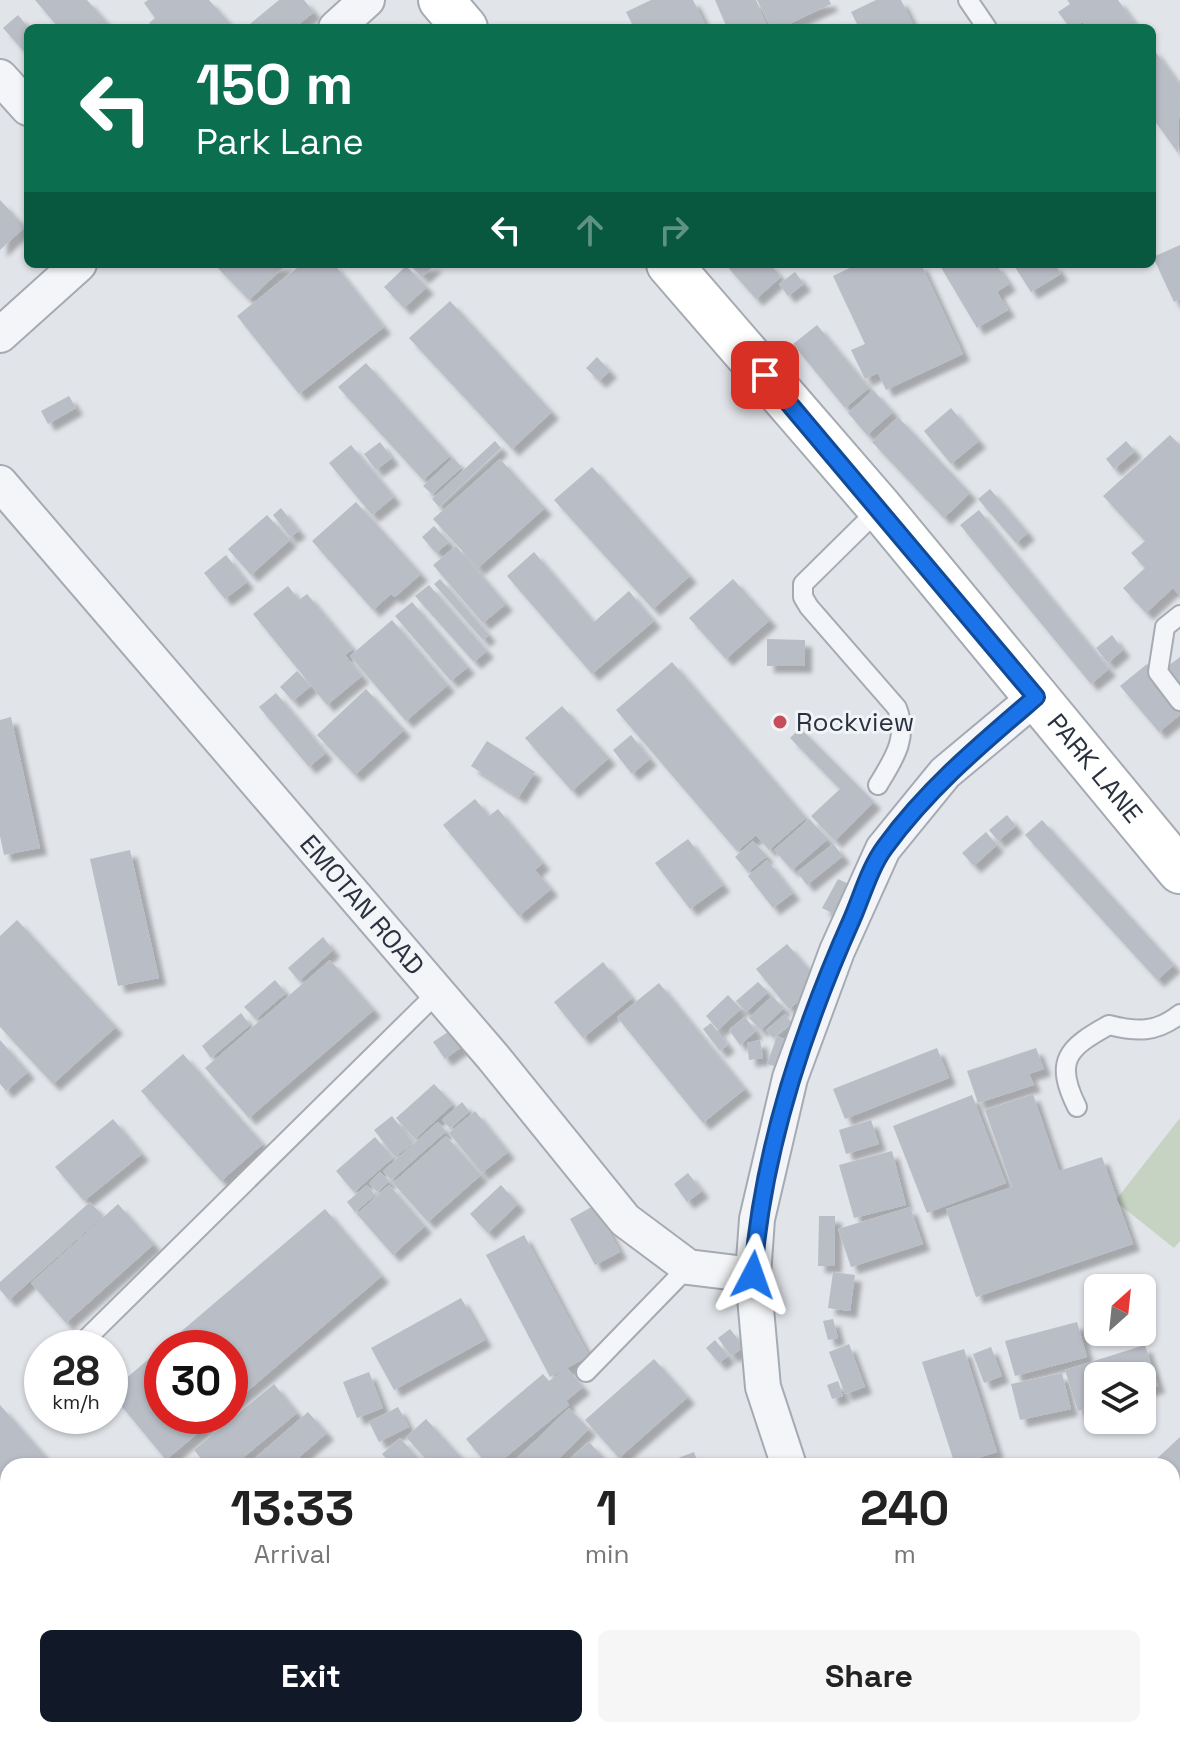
<!DOCTYPE html>
<style>
:root{--surface:#fff;--page:#f6f6f6;--text:#222;--muted:#767676;--accent:#111827}
body{margin:0;font-family:"Space Grotesk",sans-serif;background:var(--page);color:var(--text);height:100vh;display:flex;flex-direction:column;font-size:30px;white-space:nowrap}
*{box-sizing:border-box;margin:0}
p{font-size:26px;color:var(--muted)}
.icon{flex:none;width:44px;height:44px;fill:none;stroke:currentColor;stroke-width:2;stroke-linecap:round;stroke-linejoin:round}
.map{position:relative;flex:1;overflow:hidden}
.sheet{position:absolute;left:0px;top:1458px;width:1180px;height:280px;display:flex;flex-direction:column;background:var(--surface);border-radius:24px 24px 0 0;box-shadow:0 2px 6px #0004}
.sheet>*{flex:none}
.guide{position:absolute;left:24px;top:24px;width:1132px;height:244px;border-radius:12px;box-shadow:0 2px 6px #0004;background:#0b6e4f;color:#fff;overflow:hidden}
.needle{width:52px;rotate:27deg}
.fabs{position:absolute;left:1084px;top:1274px;display:grid;gap:16px}
.fabs a{display:grid;place-items:center;width:72px;height:72px;border-radius:12px;background:var(--surface);box-shadow:0 2px 6px #0004;font-size:40px}
.speed{position:absolute;left:24px;top:1330px;display:flex;gap:16px;font-size:40px;font-weight:700;text-align:center}
.speed>*{display:grid;place-content:center;width:104px;height:104px;border-radius:50%;background:var(--surface);box-shadow:0 2px 6px #0004;line-height:1}
.speed small{font-size:20px;font-weight:400}
.speed .limit{border:12px solid #d22;background:#fff;color:#111}
.pin{position:absolute;display:grid;place-items:center;width:68px;height:68px;color:#fff;margin:-34px;border-radius:16px;box-shadow:0 4px 12px #0006}
.me{position:absolute;width:88px;margin:-44px;rotate:4deg;stroke-linejoin:round;filter:drop-shadow(0 0 6px #0008)}
.turn{display:flex;align-items:center;gap:28px;height:168px;padding:0 40px;font-size:36px}
.turn .icon{width:104px;height:104px;stroke-width:2.5}
.turn b{display:block;font-size:56px;line-height:68px}
.lanes{display:flex;align-items:center;height:76px;padding:0 40px;background:#0003;justify-content:center;gap:40px;direction:ltr}
.lanes .off{opacity:.35}
.eta{display:flex;justify-content:space-evenly;align-items:center;height:136px;text-align:center}
.eta b{font-size:48px;font-weight:800;line-height:56px}
.primary-button{display:flex;gap:16px;margin-top:auto;padding:16px 40px}
.primary-button a{flex:1;height:92px;border-radius:12px;background:var(--accent);color:#fff;font-size:32px;font-weight:800;line-height:92px;text-align:center}
.primary-button a+a{background:var(--page);color:var(--text)}
.map>svg:first-child{display:block}
.green{fill:#c6d3c3}
.building{fill:#b9bdc6;filter:url(#shadow)}
.lines{fill:none;stroke-linecap:round;stroke-linejoin:round}
.lane-casing{stroke:#a6abb3;stroke-width:22}
.street-casing{stroke:#a6abb3;stroke-width:38}
.secondary-casing{stroke:#a6abb3;stroke-width:48}
.lane{stroke:#f4f5f8;stroke-width:18}
.street{stroke:#f4f5f8;stroke-width:34}
.secondary{stroke:#fff;stroke-width:44}
.route-casing{stroke:#114b97;stroke-width:20}
.route{stroke:#1a73e8;stroke-width:14}
.poi-dot{fill:#c74d5c;stroke:#f1f3f7;stroke-width:3}
.labels{text-anchor:middle;stroke-width:6;stroke-linejoin:round;paint-order:stroke}
.poi-label{font-size:26px;fill:#2a3240;stroke:#f1f3f7;text-anchor:start}
.street-label{font-size:26px;fill:#2a3240;stroke:#f1f3f7}
</style>
<div class="map">
<svg width="1180" height="1738" viewBox="0 0 1180 1738">
<defs>
<filter id="shadow"><feDropShadow dx="7" dy="7" stdDeviation="2" flood-color="#0004"/></filter>
</defs>
<rect width="100%" height="100%" fill="#e1e4e9"/>
<path class="green" d="M1180 1118V1241L1174 1248 1115 1201Z"/>
<g class="building">
<path d="M35 0H87L112 28H59Z"/>
<path d="M148 0H209L234 28H154L149 23 155 18 144 3Z"/>
<path d="M279 0H304L314 12 294 28H245Z"/>
<path d="M651 0H693L707 28H634L626 12Z"/>
<path d="M715 0H756L768 28H727Z"/>
<path d="M757 0H829L831 4 781 28H771Z"/>
<path d="M876 0H901L915 28H859L851 12Z"/>
<path d="M1067 0H1118L1138 28H1087L1083 22 1070 28 1058 12 1070 4Z"/>
<path d="M18 15 28 27V56L3 28Z"/>
<path d="M1152 47 1180 86 1178 153 1152 117Z"/>
<path d="M0 200 25 227 0 250Z"/>
<path d="M1180 245V299L1174 302 1153 257Z"/>
<path d="M214 264H287L249 300Z"/>
<path d="M302 264H334L384 327 299 394 237 316Z"/>
<path d="M409 264H436L422 277Z"/>
<path d="M725 264H770L781 277 756 299Z"/>
<path d="M858 264H921L963 354 886 390 878 373 865 379 851 350 865 344 833 276Z"/>
<path d="M939 264H996L1009 284 997 292 1008 310 977 328Z"/>
<path d="M1013 264H1055L1061 274 1031 292Z"/>
<path d="M406 266 427 287 404 308 384 287Z"/>
<path d="M795 272 804 284 788 296 779 284Z"/>
<path d="M450 301 552 412 512 449 409 338Z"/>
<path d="M817 325 869 388 845 408 793 344Z"/>
<path d="M597 357 610 371 599 381 586 368Z"/>
<path d="M366 363 450 456 423 480 338 387Z"/>
<path d="M873 390 893 412 867 435 848 413Z"/>
<path d="M69 396 76 408 48 424 41 411Z"/>
<path d="M951 408 979 441 951 464 924 431Z"/>
<path d="M898 417 970 493 944 518 872 442Z"/>
<path d="M1170 435 1180 445V596L1173 588 1146 613 1123 588 1145 568 1131 553 1145 541 1103 496Z"/>
<path d="M495 441 501 448 439 507 432 499Z"/>
<path d="M1126 441 1135 451 1114 469 1106 459Z"/>
<path d="M380 442 392 458 376 470 364 454Z"/>
<path d="M351 445 394 497 372 515 329 463Z"/>
<path d="M453 458 462 467 432 494 423 486Z"/>
<path d="M500 459 545 508 478 568 433 519Z"/>
<path d="M592 467 690 576 653 609 554 500Z"/>
<path d="M990 489 1028 533 1016 543 978 499Z"/>
<path d="M356 502 421 574 395 597 391 594 373 610 312 541Z"/>
<path d="M281 508 299 531 290 537 273 515Z"/>
<path d="M979 510 1109 669 1091 684 960 525Z"/>
<path d="M267 515 290 540 251 575 228 549Z"/>
<path d="M434 526 449 542 436 553 422 537Z"/>
<path d="M456 546 506 604 483 623 433 565Z"/>
<path d="M534 552 594 622 629 591 654 621 592 674 507 576Z"/>
<path d="M226 555 247 582 225 599 204 573Z"/>
<path d="M440 579 489 635 483 640 434 584Z"/>
<path d="M733 579 770 620 726 659 689 618Z"/>
<path d="M429 585 487 651 474 662 415 596Z"/>
<path d="M288 586 299 600 307 594 353 649 345 655 362 676 327 705 253 614Z"/>
<path d="M412 602 468 667 451 681 395 616Z"/>
<path d="M392 620 448 685 406 721 350 656Z"/>
<path d="M1112 635 1123 650 1108 663 1096 648Z"/>
<path d="M767 639 805 640V666H767Z"/>
<path d="M1180 657V697L1160 672Z"/>
<path d="M672 662 806 818 769 850 756 835 737 851 616 710Z"/>
<path d="M1147 664 1180 703V715L1159 732 1120 686Z"/>
<path d="M297 671 311 686 293 701 280 687Z"/>
<path d="M366 689 404 730 355 775 317 735Z"/>
<path d="M276 693 326 753 309 767 259 707Z"/>
<path d="M562 706 609 758 572 791 525 738Z"/>
<path d="M11 717 40 848 4 855 0 836V720Z"/>
<path d="M800 728 874 802 835 841 811 816 840 789 790 738Z"/>
<path d="M631 735 650 759 632 774 613 750Z"/>
<path d="M487 741 535 772 519 797 471 766Z"/>
<path d="M475 799 489 816 498 809 543 863 535 870 551 889 519 916 443 825Z"/>
<path d="M1007 815 1016 826 998 841 989 830Z"/>
<path d="M809 819 828 839 792 870 774 850Z"/>
<path d="M1042 820 1174 965 1157 980 1025 835Z"/>
<path d="M986 832 997 845 974 866 962 853Z"/>
<path d="M688 839 723 885 690 909 655 863Z"/>
<path d="M753 841 767 856 748 872 735 857Z"/>
<path d="M833 844 843 856 807 885 797 872Z"/>
<path d="M130 850 159 978 118 986 90 859Z"/>
<path d="M767 860 793 893 773 908 748 876Z"/>
<path d="M838 879 851 885 836 915 822 908Z"/>
<path d="M17 920 116 1027 53 1084 0 1027V936Z"/>
<path d="M323 937 333 950 299 981 288 968Z"/>
<path d="M787 944 821 983 789 1009 756 969Z"/>
<path d="M330 960 374 1010 249 1118 205 1068Z"/>
<path d="M603 962 632 998 583 1038 554 1002Z"/>
<path d="M275 980 286 993 256 1019 244 1007Z"/>
<path d="M758 982 768 992 746 1012 736 1001Z"/>
<path d="M659 983 745 1089 703 1123 617 1017Z"/>
<path d="M728 995 741 1009 718 1030 706 1016Z"/>
<path d="M772 996 784 1008 761 1030 749 1018Z"/>
<path d="M241 1013 250 1025 211 1058 202 1046Z"/>
<path d="M785 1014 792 1023 773 1038 766 1030Z"/>
<path d="M745 1017 756 1031 740 1045 729 1030Z"/>
<path d="M711 1023 728 1045 720 1051 703 1029Z"/>
<path d="M451 1030 463 1046 445 1059 433 1042Z"/>
<path d="M777 1036 787 1040 778 1067 767 1064Z"/>
<path d="M0 1040 28 1072 6 1091 0 1084Z"/>
<path d="M760 1040 763 1058 749 1060 747 1043Z"/>
<path d="M937 1048 949 1078 845 1119 833 1089Z"/>
<path d="M1036 1048 1044 1069 1029 1074 1034 1085 978 1103 967 1071Z"/>
<path d="M183 1054 263 1144 221 1181 141 1091Z"/>
<path d="M434 1084 453 1104 415 1139 396 1118Z"/>
<path d="M1033 1094 1059 1171 1102 1157 1133 1244 976 1297 946 1209 1012 1187 985 1110Z"/>
<path d="M972 1095 1006 1183 927 1213 893 1126Z"/>
<path d="M462 1102 469 1111 450 1128 442 1120Z"/>
<path d="M475 1111 508 1152 482 1173 449 1133Z"/>
<path d="M392 1116 413 1143 395 1157 374 1130Z"/>
<path d="M113 1119 142 1154 84 1201 55 1167Z"/>
<path d="M871 1120 879 1144 846 1154 839 1130Z"/>
<path d="M438 1122 446 1131 391 1180 383 1171Z"/>
<path d="M446 1136 481 1175 428 1222 393 1183Z"/>
<path d="M375 1137 393 1158 354 1192 336 1171Z"/>
<path d="M892 1151 906 1205 854 1218 839 1165Z"/>
<path d="M380 1172 389 1181 377 1192 369 1183Z"/>
<path d="M688 1173 702 1191 687 1202 674 1184Z"/>
<path d="M367 1185 375 1195 355 1212 347 1202Z"/>
<path d="M389 1185 425 1226 393 1255 357 1214Z"/>
<path d="M501 1185 518 1204 488 1233 470 1214Z"/>
<path d="M90 1202 103 1216 9 1300 0 1290V1282Z"/>
<path d="M118 1204 154 1244 66 1323 31 1283Z"/>
<path d="M595 1205 620 1252 595 1265 570 1219Z"/>
<path d="M910 1207 923 1244 851 1267 838 1229Z"/>
<path d="M325 1209 382 1276 230 1406V1348H162V1416H218L166 1460 110 1392Z"/>
<path d="M819 1216H835V1266H818Z"/>
<path d="M524 1235 589 1356 550 1377 486 1255Z"/>
<path d="M833 1272 855 1275 850 1311 828 1308Z"/>
<path d="M461 1298 485 1340 394 1390 371 1348Z"/>
<path d="M833 1319 838 1338 828 1340 823 1321Z"/>
<path d="M1077 1322 1087 1357 1015 1376 1005 1341Z"/>
<path d="M730 1329 744 1347 731 1356 718 1338Z"/>
<path d="M715 1340 728 1356 719 1363 706 1348Z"/>
<path d="M849 1344 865 1387 845 1394 829 1352Z"/>
<path d="M1145 1345 1158 1386 1142 1391V1376H1098V1405L1078 1411 1065 1370Z"/>
<path d="M991 1347 1002 1376 984 1383 973 1354Z"/>
<path d="M964 1349 997 1452 955 1465 922 1362Z"/>
<path d="M654 1359 688 1397 619 1458 585 1420Z"/>
<path d="M567 1368 583 1387 566 1401 569 1405 495 1466H488L466 1439 543 1374 549 1381Z"/>
<path d="M369 1372 383 1408 357 1418 343 1382Z"/>
<path d="M1062 1373 1071 1409 1020 1420 1011 1384Z"/>
<path d="M838 1381 843 1396 832 1399 827 1385Z"/>
<path d="M274 1384 297 1413 233 1466H207L194 1450Z"/>
<path d="M0 1405 54 1466H8V1541L0 1532Z"/>
<path d="M398 1407 409 1427 379 1442 369 1422Z"/>
<path d="M569 1408 589 1429 551 1466H509Z"/>
<path d="M308 1412 327 1433 289 1466H246Z"/>
<path d="M426 1419 469 1466H432L406 1437Z"/>
<path d="M1180 1437V1525L1172 1532V1466H1149Z"/>
<path d="M400 1438 425 1466H393L382 1454Z"/>
<path d="M589 1442 611 1466H562Z"/>
<path d="M694 1452 699 1466H657Z"/>
<path d="M1180 1600V1717L1172 1708V1607Z"/>
<path d="M8 1676V1717L0 1708V1683Z"/>
<path d="M19 1730H79L86 1738H25Z"/>
<path d="M622 1730H677L684 1738H629Z"/>
</g>
<g class="lines">
<defs>
<g id="lane">
<path d="M968 0 987 28"/>
<path d="M1180 615 1165 627 1158 672 1180 701"/>
<path d="M878 785C893 760 909 738 897 708L809 607 803 597V584L880 508"/>
<path d="M1077 1107C1054 1061 1067 1048 1109 1025 1137 1032 1156 1033 1180 1014"/>
<path d="M77 1348 436 994"/>
<path d="M586 1372 688 1267"/>
</g>
<g id="street">
<path d="M336 28 367 0"/>
<path d="M0 77 28 108"/>
<path d="M0 335 79 264"/>
<path id="s1" d="M0 483 493 1057 625 1220 688 1267 753 1275"/>
<path d="M789 1466 763 1387 753 1275 757 1219 790 1078 837 951 883 849 945 773 1036 697"/>
<path d="M0 1569 8 1579"/>
<path d="M138 1730 144 1738"/>
<path d="M990 1730 1002 1738"/>
<path d="M832 1738 840 1730"/>
</g>
<g id="secondary">
<path d="M441 0 465 28"/>
<path id="s2" d="M669 264 880 508 1180 871"/>
</g>
</defs>
<use href="#lane" class="lane-casing"/>
<use href="#street" class="street-casing"/>
<use href="#secondary" class="secondary-casing"/>
<use href="#lane" class="lane"/>
<use href="#street" class="street"/>
<use href="#secondary" class="secondary"/>
</g>
<g class="lines">
<defs>
<path id="route" d="M753 1275C762 1152 802 1031 852 919 862 896 870 867 885 847 928 788 981 744 1036 697L765 375"/>
</defs>
<use href="#route" class="route-casing"/>
<use href="#route" class="route"/>
</g>
<circle class="poi-dot" cx="780" cy="722" r="8"/>
<g class="labels">
<g class="poi-label">
<text x="796" y="731">Rockview</text>
</g>
<g class="street-label">
<text dy="9" stroke="none"><textPath href="#s2" startOffset="660">PARK LANE</textPath></text>
<text dy="9" stroke="none"><textPath href="#s1" startOffset="556">EMOTAN ROAD</textPath></text>
</g>
</g>
</svg>
<div class="fabs">
<a><svg class="needle" viewBox="-14 -14 28 28"><path d="M0-13l5 13h-10z" fill="#e53935"/><path d="M0 13l5-13h-10z" fill="#767676"/></svg></a>
<a><svg class="icon" aria-label="layers" viewBox="0 0 24 24"><path d="M12 4l9 5-9 5-9-5zM3 14l9 5 9-5"/></svg></a>
</div>
<div class="speed"><div>28<small>km/h</small></div><div class="limit">30</div></div>
<div class="pin" style="left:765px;top:375px;background:#d93025"><svg class="icon" aria-label="arrive" viewBox="0 0 24 24"><path d="M6 21V4h12l-3 4 3 4H6"/></svg></div>
<svg class="me" style="left:753px;top:1275px" viewBox="-20 -20 40 40"><path d="M0-17L14 15 0 8-14 15z" fill="#1a73e8" stroke="#fff" stroke-width="4"/></svg>
<div class="guide">
<div class="turn"><svg class="icon" aria-label="left" viewBox="0 0 24 24"><path d="M17 20v-9H6M10 6l-5 5 5 5"/></svg><div><b>150 m</b>Park Lane</div></div>
<div class="lanes"><svg class="icon" aria-label="left" viewBox="0 0 24 24"><path d="M17 20v-9H6M10 6l-5 5 5 5"/></svg><svg class="icon off" aria-label="ahead" viewBox="0 0 24 24"><path d="M12 20V5M6 11l6-6 6 6"/></svg><svg class="icon off" aria-label="right" viewBox="0 0 24 24"><path d="M7 20v-9h11M14 6l5 5-5 5"/></svg></div>
</div>
<section class="sheet">
<div class="eta">
<div><b>13:33</b><p>Arrival</p></div>
<div><b>1</b><p>min</p></div>
<div><b>240</b><p>m</p></div>
</div>
<div class="primary-button"><a>Exit</a><a>Share</a></div>
</section>
</div>
